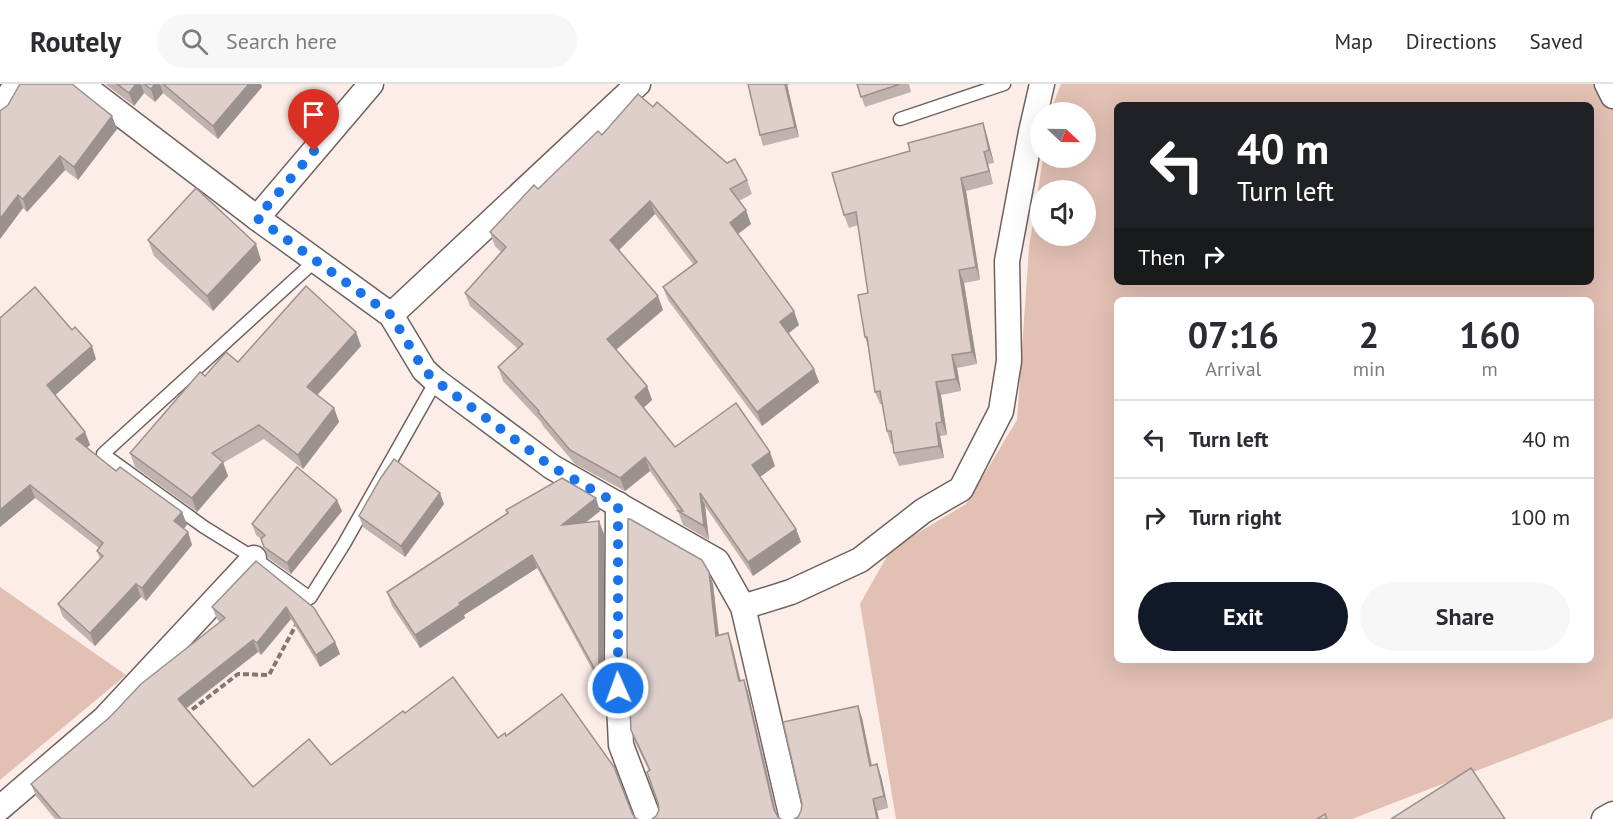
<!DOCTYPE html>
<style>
:root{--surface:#fff;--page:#f7f7f7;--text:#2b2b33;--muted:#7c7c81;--line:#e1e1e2;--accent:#111827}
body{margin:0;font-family:"PT Sans",sans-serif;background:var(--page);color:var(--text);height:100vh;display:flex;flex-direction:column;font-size:22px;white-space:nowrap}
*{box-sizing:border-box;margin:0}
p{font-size:20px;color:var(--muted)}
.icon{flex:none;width:33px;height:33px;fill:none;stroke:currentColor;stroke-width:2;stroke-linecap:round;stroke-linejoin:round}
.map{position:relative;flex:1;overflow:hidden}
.side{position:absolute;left:1114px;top:213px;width:480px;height:366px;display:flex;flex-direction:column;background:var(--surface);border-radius:9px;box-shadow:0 6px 24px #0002}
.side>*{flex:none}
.guide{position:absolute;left:1114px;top:18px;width:480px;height:183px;border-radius:9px;box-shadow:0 6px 24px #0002;background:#202124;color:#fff;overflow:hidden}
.needle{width:39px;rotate:112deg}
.controls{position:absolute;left:1030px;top:18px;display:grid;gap:12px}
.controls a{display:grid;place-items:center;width:66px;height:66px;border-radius:50%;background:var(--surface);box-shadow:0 6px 24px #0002;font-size:30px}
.pin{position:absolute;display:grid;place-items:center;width:51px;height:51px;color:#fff;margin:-62px -26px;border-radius:50% 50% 50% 0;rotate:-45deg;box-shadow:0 0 6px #0007}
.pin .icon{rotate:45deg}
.me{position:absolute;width:66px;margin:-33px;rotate:358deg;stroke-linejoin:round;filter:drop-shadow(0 0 4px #0008)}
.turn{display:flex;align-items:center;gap:21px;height:126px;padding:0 24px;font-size:27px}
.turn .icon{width:78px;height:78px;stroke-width:2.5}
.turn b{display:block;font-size:42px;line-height:51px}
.then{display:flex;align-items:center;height:57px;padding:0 24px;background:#0003;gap:12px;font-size:22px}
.eta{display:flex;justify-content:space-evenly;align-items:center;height:102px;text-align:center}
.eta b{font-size:36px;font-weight:700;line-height:42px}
.action{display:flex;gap:12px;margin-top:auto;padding:12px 24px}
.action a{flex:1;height:69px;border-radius:36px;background:var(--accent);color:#fff;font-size:24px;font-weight:700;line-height:69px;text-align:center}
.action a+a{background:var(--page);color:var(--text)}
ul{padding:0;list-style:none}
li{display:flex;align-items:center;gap:18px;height:78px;padding:0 24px;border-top:2px solid var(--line)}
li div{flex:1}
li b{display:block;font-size:22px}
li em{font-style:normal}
header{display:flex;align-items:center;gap:36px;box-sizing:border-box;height:84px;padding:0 30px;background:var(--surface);border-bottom:2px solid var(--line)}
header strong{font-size:28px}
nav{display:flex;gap:33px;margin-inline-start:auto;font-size:21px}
.search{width:420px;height:54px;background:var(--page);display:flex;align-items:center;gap:15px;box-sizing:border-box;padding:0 21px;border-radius:33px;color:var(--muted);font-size:22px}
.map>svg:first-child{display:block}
.green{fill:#e2c0b4;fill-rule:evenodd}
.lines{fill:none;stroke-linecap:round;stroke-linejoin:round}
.lane-casing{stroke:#6f625e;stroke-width:15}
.street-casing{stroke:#6f625e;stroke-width:27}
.path{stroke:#817874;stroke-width:4;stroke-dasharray:6 3;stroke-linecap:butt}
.lane{stroke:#fff;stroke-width:12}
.street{stroke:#fff;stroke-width:24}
.wall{fill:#bfb2af}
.shaded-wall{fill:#9b918e}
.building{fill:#decfcb;stroke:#9b918e;stroke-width:1.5}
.route{stroke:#1a73e8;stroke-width:10;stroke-dasharray:0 18}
</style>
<header>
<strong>Routely</strong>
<div class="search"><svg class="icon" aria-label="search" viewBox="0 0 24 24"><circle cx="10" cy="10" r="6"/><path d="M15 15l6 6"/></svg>Search here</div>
<nav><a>Map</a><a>Directions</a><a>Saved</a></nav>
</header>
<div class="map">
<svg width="1613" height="735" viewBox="0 0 1613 735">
<rect width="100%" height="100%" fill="#fcede8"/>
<g class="green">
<path d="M1061 0H1613V634L1352 735H896L860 520 891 465 966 420 1017 336 1029 164 1043 74H1086V28H1050ZM1118 21H1592V198H1118ZM1041 106H1086V152H1041ZM1118 216H1592V576H1118Z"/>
<path d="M0 503 126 591 0 696Z"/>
</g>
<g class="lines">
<defs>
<g id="lane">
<path d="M900 35 1004 0"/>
<path d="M316 176 103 370 204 443 254 474 310 514 344 460 436 297"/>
</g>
<g id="street">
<path d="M81 0 257 134 391 231 424 286 436 297 552 383 717 477 743 523 791 508 860 476 923 427 961 405 1001 327 1009 277 1007 177 1031 48 1042 0"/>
<path d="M1607 0 1613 12"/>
<path d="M0 27 16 0"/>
<path d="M257 134 371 0"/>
<path d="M391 231 638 0"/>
<path d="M618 420 617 578 621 661 649 735"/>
<path d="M743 523 792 735"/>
<path d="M0 724 105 634 254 474"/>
<path d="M1604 735 1613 730"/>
</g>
</defs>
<use href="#lane" class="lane-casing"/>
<use href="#street" class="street-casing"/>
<path class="path" d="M185 631 238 590 269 591 297 539"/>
<use href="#lane" class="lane"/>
<use href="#street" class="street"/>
</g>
<g class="wall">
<path d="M105 0H261L262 3 218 55 163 9 155 18 144 9 134 22Z"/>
<path d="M748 0H791L787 1 799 53 763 62 760 51Z"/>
<path d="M857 0H909L911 8 865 23Z"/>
<path d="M8 21 112 32 117 45 78 96 65 86 27 128 23 124 0 155 2 27Z"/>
<path d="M653 23 727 79 747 96 752 110 739 117 751 140 738 150 799 241 788 249 814 285 819 298 762 342 668 216 663 203 693 180 655 130 619 166 663 226 616 266 647 302 652 316 643 324 675 363 775 382 760 393 796 445 801 458 753 492 705 422 709 456 683 441 678 427 650 387 625 407 575 380 543 342 541 338 503 297 498 283 518 265 470 222 465 209 501 168 495 162 490 148 538 105 602 51Z"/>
<path d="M983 39 987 52 994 79 988 80 993 100 966 107 980 196 964 199 977 280 957 284 961 307 941 311 947 351 940 352 944 374 899 382 894 369 893 360H891L887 347 882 320H880L875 308 868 263 865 253 868 209 858 141 849 144 844 131 910 67Z"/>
<path d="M148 156 261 176 213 227 154 172Z"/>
<path d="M0 234 96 275 55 311 85 348 90 361 87 364 116 387 182 428 187 441 183 445 188 448 192 461 146 517 141 513 95 562 63 533 58 520 100 475 97 467 99 464 35 414 0 443Z"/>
<path d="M356 248 361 262 317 311 334 324 339 338 303 385 264 355 223 379 228 392 197 428 135 383 130 369 205 292 238 278Z"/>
<path d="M444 420 405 473 363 443 359 432Z"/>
<path d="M506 426 600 427 586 438 604 450V607L537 484 464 531 465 534 420 564 392 522 387 508 507 430Z"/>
<path d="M342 427 291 490 268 474 262 456 256 451 252 440Z"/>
<path d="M256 477 335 558 340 570 320 583 291 535 261 571 258 568 186 625 253 703 331 681 405 629 498 654 506 652 632 729 635 734 638 735H55L36 712 31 700 220 538 217 535 212 523Z"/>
<path d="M709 488 713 500 719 551 732 561 741 597 744 596 748 608 778 733 656 732 659 726 658 719 649 687 635 658 631 646Z"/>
<path d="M862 634 872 681 881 692 888 724 877 727 879 735H794L798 733Z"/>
</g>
<g class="shaded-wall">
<path d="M136 0H141L144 9 134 22 129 9Z"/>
<path d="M155 0H160L163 9 155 18 151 5Z"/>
<path d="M249 0H261L262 3 218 55 213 42Z"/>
<path d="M785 0H787L799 53 795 43Z"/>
<path d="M112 32 117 45 78 96 74 83Z"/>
<path d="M983 39 987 52 994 79 989 66Z"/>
<path d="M984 68 988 80 993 100 989 87Z"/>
<path d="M60 72 65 86 27 128 23 115Z"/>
<path d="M961 94 966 107 980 196 976 183Z"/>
<path d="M18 111 23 124 0 155V135Z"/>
<path d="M650 117 655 130 615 170 610 156Z"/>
<path d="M746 126 751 140 735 152 730 139Z"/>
<path d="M256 160 261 176 213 227 207 212Z"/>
<path d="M959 186 964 199 977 280 972 268Z"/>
<path d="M658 212 663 226 612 269 607 255Z"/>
<path d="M794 227 799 241 785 252 780 238Z"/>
<path d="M356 248 361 262 312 317 307 303Z"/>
<path d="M92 262 96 275 52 314 47 301Z"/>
<path d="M952 271 957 284 961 307 956 295Z"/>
<path d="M814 285 819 298 762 342 757 328Z"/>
<path d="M936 298 941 311 947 351 942 338Z"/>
<path d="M647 302 652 316 640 327 635 313Z"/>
<path d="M334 324 339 338 303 385 298 371Z"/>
<path d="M936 339 940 352 944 374 939 362Z"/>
<path d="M85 348 90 361 81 368 76 355Z"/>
<path d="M770 368 775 382 757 395 752 381Z"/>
<path d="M645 373 650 387 625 407 620 394Z"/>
<path d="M223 378 228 392 197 428 192 414Z"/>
<path d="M30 401 35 414 0 443V426Z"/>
<path d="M440 409 444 420 405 473 401 462Z"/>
<path d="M700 409 705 422 709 456 704 442Z"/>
<path d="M596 414 600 427 566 454 562 441Z"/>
<path d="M337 416 342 427 291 490 287 479Z"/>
<path d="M182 428 187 441 179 450 174 437Z"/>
<path d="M599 437 604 450V607L599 593Z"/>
<path d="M796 445 801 458 753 492 748 478Z"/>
<path d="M188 448 192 461 146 517 142 504Z"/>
<path d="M532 471 537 484 464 531 465 534 420 564 415 551 459 519Z"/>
<path d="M709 488 713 500 720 564 716 552Z"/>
<path d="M136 500 141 513 95 562 90 549Z"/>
<path d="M286 523 291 535 261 571 257 559Z"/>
<path d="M728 549 732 561 743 609 739 597Z"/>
<path d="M253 556 258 568 182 627 178 615Z"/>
<path d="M335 558 340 570 320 583 316 571Z"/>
<path d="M744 596 748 608 777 735 774 726Z"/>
<path d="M858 622 862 634 874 694 870 682Z"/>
<path d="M877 680 881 692 888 724 884 712Z"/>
<path d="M873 715 877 727 879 735H877Z"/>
</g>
<g class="building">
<path d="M20 0H72L112 32 74 83 60 72 23 115 18 111 0 135V27L8 21Z"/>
<path d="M117 0H136L129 9Z"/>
<path d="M144 0H155L151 5Z"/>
<path d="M163 0H249L213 42Z"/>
<path d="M748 0H785L795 43 760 51Z"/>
<path d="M857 0H900L861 13Z"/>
<path d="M638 10 653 23 657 18 727 79 735 75 747 96 730 105 746 126 730 139 794 227 780 238 814 285 757 328 663 203 697 178 650 117 610 156 658 212 607 255 647 302 635 313 675 363 736 319 770 368 752 381 796 445 748 478 700 409 704 442 678 427H683L645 373 620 394 570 366 538 328 539 327 498 283 523 260 465 209 506 163 490 148 534 101 538 105 598 47 602 51Z"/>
<path d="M983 39 989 66 984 68 989 87 961 94 976 183 959 186 972 268 952 271 956 295 936 298 942 338 936 339 939 362 894 369 891 347H887L880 307 875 308 867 253H865L858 211 868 209 856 128 844 131 832 89 910 67 908 59Z"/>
<path d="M196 104 256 160 207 212 148 156Z"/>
<path d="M306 202 356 248 307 303 334 324 298 371 259 341 212 369 223 378 192 414 130 369 200 288 205 292 226 268 238 278Z"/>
<path d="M35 203 72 246 75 243 92 262 47 301 85 348 76 355 116 387 120 383 182 428 174 437 188 448 142 504 136 500 90 549 58 520 103 472 97 467 103 459 30 401 0 426V234Z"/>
<path d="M394 375 440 409 401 462 359 432 380 395Z"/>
<path d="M297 383 337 416 287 479 264 463 261 455 265 451 252 440Z"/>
<path d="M562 394 596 414 562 441 599 437V593L532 471 459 519 460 521 415 551 387 508 508 429 506 426Z"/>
<path d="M628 435H630L702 476 709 488 716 552 728 549 739 597 744 596 774 726 778 733 781 735H652L656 732 659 726 658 719 647 688 650 686 631 646 627 566Z"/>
<path d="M256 477 314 524 335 558 316 571 286 523 257 559 253 556 178 615 253 703 309 655 331 681 403 627 405 629 453 593 498 654 505 649 506 652 562 610 614 683 632 729 635 734 638 735H61L31 700 110 633 141 600 225 534 212 523Z"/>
<path d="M858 622 870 682 877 680 884 712 873 715 877 735H794L798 733 801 727 802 720 783 638Z"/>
<path d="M1471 684 1505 735H1391Z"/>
<path d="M1325 730 1327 735H1317Z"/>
</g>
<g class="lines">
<path class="route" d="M314 67 257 134 391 231 424 286 436 297 552 383 618 420V604"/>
</g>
</svg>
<div class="controls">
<a><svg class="needle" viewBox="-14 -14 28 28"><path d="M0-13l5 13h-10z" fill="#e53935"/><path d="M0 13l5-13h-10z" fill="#7c7c81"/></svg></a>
<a><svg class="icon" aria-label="sound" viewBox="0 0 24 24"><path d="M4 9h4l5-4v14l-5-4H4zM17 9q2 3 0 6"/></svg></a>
</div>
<div class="pin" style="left:314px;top:67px;background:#d93025"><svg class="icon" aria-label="arrive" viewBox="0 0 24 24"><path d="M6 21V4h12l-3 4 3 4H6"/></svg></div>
<svg class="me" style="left:618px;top:604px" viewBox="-20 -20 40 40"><circle r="17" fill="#1a73e8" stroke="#fff" stroke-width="3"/><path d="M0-11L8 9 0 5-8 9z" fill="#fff"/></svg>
<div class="guide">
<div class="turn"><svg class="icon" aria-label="left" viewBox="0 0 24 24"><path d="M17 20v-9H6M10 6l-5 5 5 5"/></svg><div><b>40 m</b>Turn left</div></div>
<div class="then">Then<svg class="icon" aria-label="right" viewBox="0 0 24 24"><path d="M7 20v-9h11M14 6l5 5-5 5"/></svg></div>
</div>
<section class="side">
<div class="eta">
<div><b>07:16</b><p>Arrival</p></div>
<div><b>2</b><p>min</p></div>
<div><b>160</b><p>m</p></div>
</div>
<ul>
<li><svg class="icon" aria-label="left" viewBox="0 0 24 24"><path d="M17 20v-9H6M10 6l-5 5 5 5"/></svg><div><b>Turn left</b></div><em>40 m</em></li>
<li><svg class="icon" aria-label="right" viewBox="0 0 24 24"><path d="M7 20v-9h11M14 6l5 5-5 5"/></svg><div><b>Turn right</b></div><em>100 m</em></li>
</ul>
<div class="action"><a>Exit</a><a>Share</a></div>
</section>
</div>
